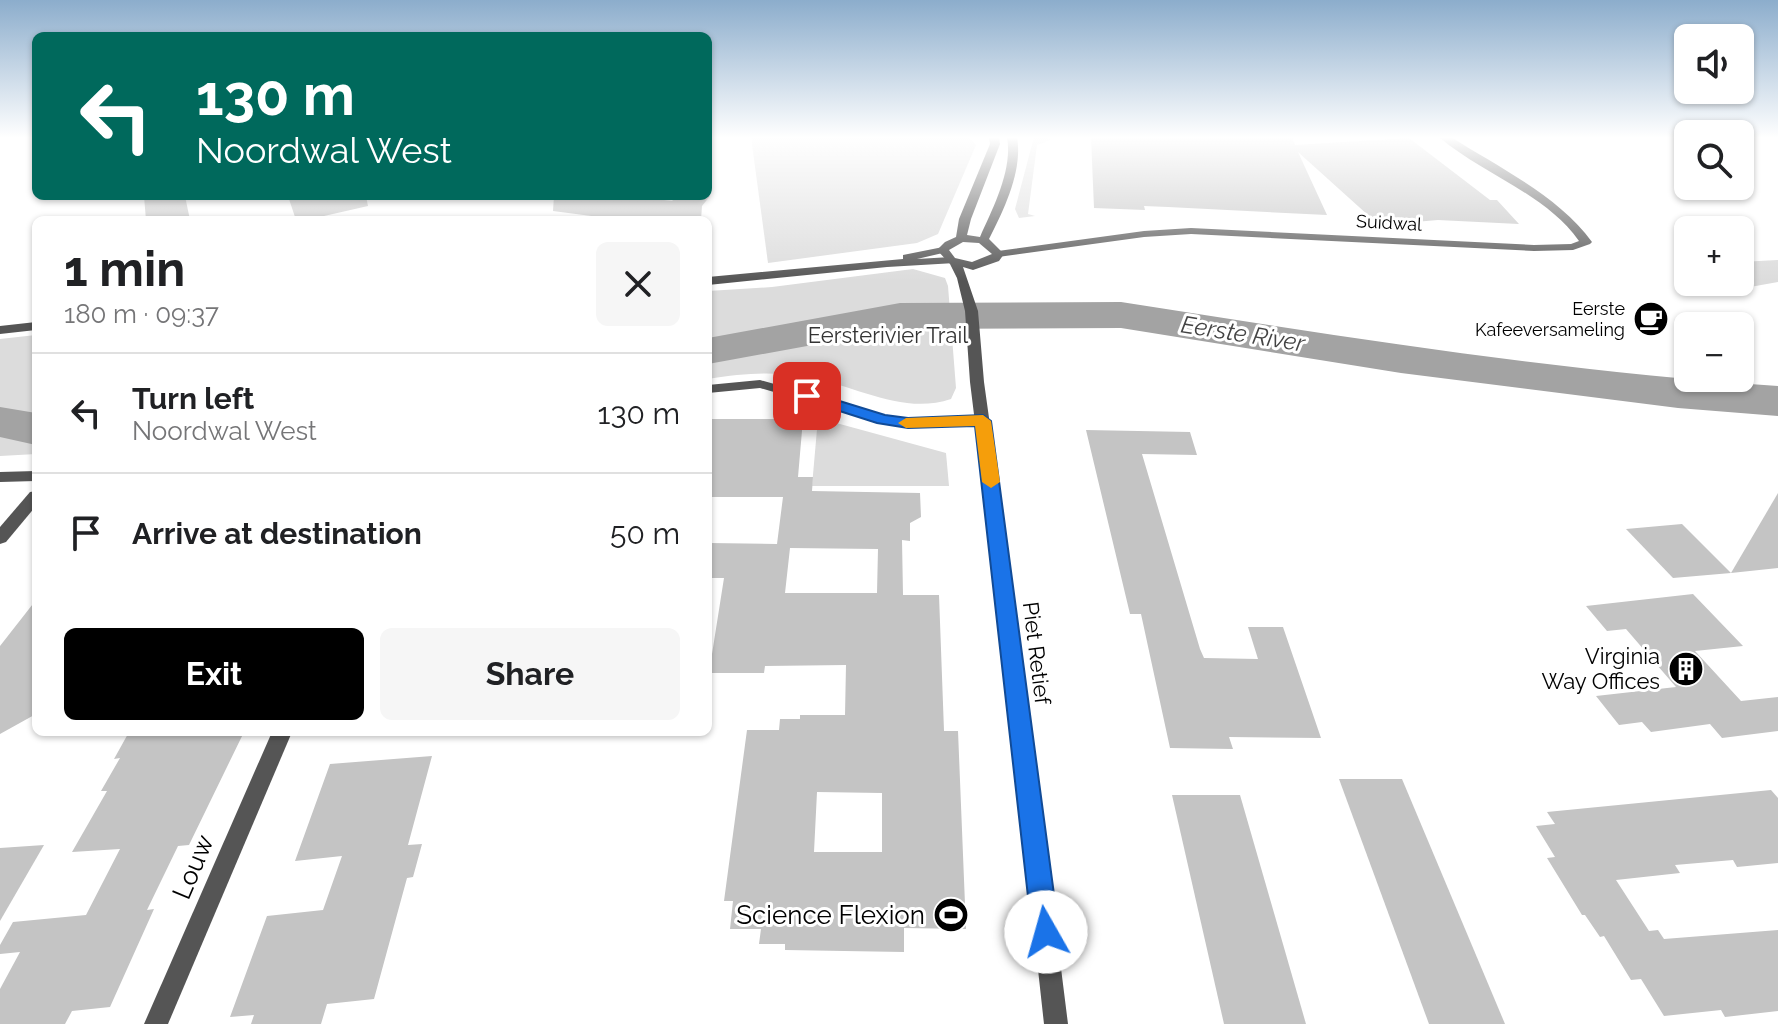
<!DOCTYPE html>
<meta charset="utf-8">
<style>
:root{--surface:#fff;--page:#f6f6f6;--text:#202124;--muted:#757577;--line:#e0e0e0;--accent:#000}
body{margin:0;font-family:Raleway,sans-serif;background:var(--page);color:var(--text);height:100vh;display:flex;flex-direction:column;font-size:30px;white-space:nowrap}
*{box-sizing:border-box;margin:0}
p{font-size:26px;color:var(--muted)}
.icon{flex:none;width:44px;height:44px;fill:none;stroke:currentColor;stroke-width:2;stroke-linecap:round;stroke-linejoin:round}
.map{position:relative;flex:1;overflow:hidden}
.drawer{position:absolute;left:32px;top:216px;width:680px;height:520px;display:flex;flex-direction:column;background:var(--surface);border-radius:12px;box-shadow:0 2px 6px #0004}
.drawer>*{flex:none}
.hud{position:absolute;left:32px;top:32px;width:680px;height:168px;border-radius:12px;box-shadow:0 2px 6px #0004;background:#00695c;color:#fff;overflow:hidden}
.tools{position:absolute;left:1674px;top:24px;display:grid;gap:16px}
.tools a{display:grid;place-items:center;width:80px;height:80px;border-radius:12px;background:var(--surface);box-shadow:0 2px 6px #0004;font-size:40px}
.pin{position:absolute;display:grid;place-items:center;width:68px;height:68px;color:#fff;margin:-34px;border-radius:16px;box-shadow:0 4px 12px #0006}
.me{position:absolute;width:88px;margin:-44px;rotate:353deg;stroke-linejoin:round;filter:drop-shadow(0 0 6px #0008)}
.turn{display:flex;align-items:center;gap:28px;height:168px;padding:0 32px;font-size:36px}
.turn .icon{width:104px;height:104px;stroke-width:2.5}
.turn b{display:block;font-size:56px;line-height:68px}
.round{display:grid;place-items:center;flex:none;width:84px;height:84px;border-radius:12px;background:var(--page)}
.headline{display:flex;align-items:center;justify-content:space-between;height:136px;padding:0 32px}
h1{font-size:48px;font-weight:700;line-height:60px}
.primary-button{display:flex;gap:16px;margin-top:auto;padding:16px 32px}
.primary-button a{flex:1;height:92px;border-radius:12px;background:var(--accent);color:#fff;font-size:32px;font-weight:700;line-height:92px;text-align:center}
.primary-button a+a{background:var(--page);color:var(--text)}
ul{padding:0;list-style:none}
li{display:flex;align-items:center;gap:24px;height:120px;padding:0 32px;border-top:2px solid var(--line)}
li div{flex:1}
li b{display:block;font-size:30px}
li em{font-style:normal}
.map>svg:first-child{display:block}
.green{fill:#dcdcdc}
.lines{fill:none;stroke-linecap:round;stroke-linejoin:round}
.river{fill:#a3a3a3;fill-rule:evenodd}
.building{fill:#c4c4c4;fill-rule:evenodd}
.minor{fill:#555;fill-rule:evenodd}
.tertiary{fill:#555;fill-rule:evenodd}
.route{fill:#1a73e8;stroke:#114b97;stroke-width:2}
.slow{fill:#f59e0b}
.labels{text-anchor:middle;stroke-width:6;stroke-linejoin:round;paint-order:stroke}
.far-street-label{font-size:18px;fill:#000;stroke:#fff}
.far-poi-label{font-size:18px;fill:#000;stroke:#fff;text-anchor:end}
.park-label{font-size:22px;fill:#333;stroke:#fff}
.street-label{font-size:22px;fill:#000;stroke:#fff}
.poi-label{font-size:22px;fill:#000;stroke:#fff;text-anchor:end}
.water-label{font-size:24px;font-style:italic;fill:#444;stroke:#fff}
.near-street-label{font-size:26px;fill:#000;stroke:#fff}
.near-poi-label{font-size:26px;fill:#000;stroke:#fff;text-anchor:end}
</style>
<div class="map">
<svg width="1778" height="1024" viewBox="0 0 1778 1024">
<rect width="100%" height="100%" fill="#fff"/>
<g class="green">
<path d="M751 137H969L976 145 938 234 917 243 768 263Z"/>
<path d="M1034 137 1053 139 1037 145 1028 214 1035 216 1019 218 1015 209Z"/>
<path d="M1778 260V282L1750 287 1740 271V262Z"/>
<path d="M913 269 945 278 948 286 956 388 951 399C904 415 858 387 812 378 774 371 746 373 708 379V291L772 287Z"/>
<path d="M36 335V454L0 456V339Z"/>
<path d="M818 418 946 453 949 486H812Z"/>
</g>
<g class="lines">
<g class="river">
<path d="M1121 302C1339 336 1558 372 1778 386V416L1678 408 1401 373 1121 328 900 329 708 364V338L900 303Z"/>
<path d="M0 407 36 413V445L0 437Z"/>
</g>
</g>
<g class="building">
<path d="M1091 137H1292L1295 145 1409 138 1490 200H1497L1519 224 1438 220 1379 225 1298 152 1327 215 1168 207 1144 206 1145 210 1094 208Z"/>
<path d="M144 196H185L190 220H146Z"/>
<path d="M288 196H366L368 206 324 216 326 220H296Z"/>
<path d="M554 196H632L672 201 677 196H710L702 206 701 220H622L553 211Z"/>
<path d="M708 419H803L798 477H813L812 491 920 493 921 517 910 523V541L902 540 903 595H939L944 731H958L966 929 904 928V952L785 950V944H759L761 929H730L733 901H724L747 730H779L780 719H800V715H845L846 665 765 666 764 673H709L724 578H708V543L777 544 783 497H708ZM790 548 878 549 877 593H785ZM817 792 882 793V852H814Z"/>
<path d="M1086 430 1190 432 1197 455 1142 454 1200 649 1204 658 1258 659 1248 627H1283L1321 738 1229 737 1233 749 1170 748 1141 614H1130Z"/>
<path d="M1778 493V568L1731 573Z"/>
<path d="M1682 524 1731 573 1673 578 1626 529Z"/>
<path d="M1693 594 1743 646 1695 651 1741 701 1778 697V731L1722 738 1710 724 1651 732 1642 722 1619 725 1596 696 1676 687 1626 629 1607 631 1586 606Z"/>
<path d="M36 600V677L32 682 36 690V714L0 734V646Z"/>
<path d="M129 732H244L189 845 178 846 147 910 154 909 110 1007 72 1011 65 1024H0V989L20 952 0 954V945L13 922 86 915 120 849 72 852 107 791H101L120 758 114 759Z"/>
<path d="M432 756 408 845 422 844 413 877 407 878 374 999 327 1004 321 1024H251L254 1015 230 1017 267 916 323 910 342 856 295 861 330 764Z"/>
<path d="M1339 779H1402L1505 1024H1429Z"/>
<path d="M1771 790 1778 798V863L1737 867 1733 860 1675 865 1680 873 1616 880 1649 931 1658 930 1664 939 1778 930V1011L1725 1017 1721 1010 1664 1016 1641 979 1631 980 1604 936 1600 937 1585 915H1582L1547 858 1555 857 1536 826 1555 824 1547 812Z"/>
<path d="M1172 795H1240L1306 1024H1224Z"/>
<path d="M44 845 0 921V848Z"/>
</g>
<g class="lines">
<g class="minor">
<path d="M1439 137H1451C1498 167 1559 196 1592 242L1590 244 1573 250 1534 251 1191 234 1144 237 998 257 992 254 998 251 1144 231 1191 228 1534 245 1571 244 1579 241C1545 193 1482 174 1439 137Z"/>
<path d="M943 247 947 248V252L917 259 951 257 955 259V263L887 267 708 285V277L903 259V255Z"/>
<path d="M36 322V330L0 334V326Z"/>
<path d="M760 380 884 415 908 418 983 416 990 421 983 426 908 428 883 424 760 388 708 393V385Z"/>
<path d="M36 471V481L0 482V472Z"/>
<path d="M36 491V506L6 542 0 544V527L30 492Z"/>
<path d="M272 732H292L168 1024H144Z"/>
</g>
<path class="tertiary" d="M989 137H999L1000 144 971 219 967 235 980 237C993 208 1013 170 1007 137H1017C1023 170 1004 210 989 239L1004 254 999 261 973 270 963 267 978 311 984 382 1019 633 1068 1024H1044L1001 633 970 382 965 311 957 278 950 264 937 250 945 242 956 237 959 219 990 144ZM963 242 979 243 992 254 972 262 955 258 949 250Z"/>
</g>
<linearGradient id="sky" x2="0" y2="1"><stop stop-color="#8cadcc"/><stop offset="0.49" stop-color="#fff"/><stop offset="1" stop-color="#fff" stop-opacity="0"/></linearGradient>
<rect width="1778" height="281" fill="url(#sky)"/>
<path class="route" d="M807 391 885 415 908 418 983 415 991 421 1059 932 1055 941 1046 945 1036 941 1032 932 975 426 908 428 877 423 802 399V393Z"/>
<path class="slow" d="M983 415 991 421 1000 482 991 488 982 482 975 426 906 428 898 423 906 418Z"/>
<defs>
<symbol id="cafe-disc" viewBox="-11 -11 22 22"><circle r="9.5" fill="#000" stroke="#fff"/><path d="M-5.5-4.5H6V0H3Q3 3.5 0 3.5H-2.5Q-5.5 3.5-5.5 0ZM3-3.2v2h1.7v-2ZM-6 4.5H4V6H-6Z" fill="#fff"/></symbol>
<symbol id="building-disc" viewBox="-11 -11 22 22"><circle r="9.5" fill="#000" stroke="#fff"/><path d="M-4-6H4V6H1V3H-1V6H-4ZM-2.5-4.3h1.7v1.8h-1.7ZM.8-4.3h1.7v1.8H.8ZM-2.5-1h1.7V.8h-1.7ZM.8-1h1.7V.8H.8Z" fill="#fff"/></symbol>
<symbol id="stadium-disc" viewBox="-11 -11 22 22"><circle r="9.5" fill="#000" stroke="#fff"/><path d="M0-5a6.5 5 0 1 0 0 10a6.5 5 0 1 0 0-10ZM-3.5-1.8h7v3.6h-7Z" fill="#fff"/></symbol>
</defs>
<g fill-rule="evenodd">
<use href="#cafe-disc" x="1631" y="299" width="40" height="40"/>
<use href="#building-disc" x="1666" y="649" width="40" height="40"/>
<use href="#stadium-disc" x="931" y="895" width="40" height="40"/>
</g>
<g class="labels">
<g class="far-street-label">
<text transform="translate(1389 223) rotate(3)" y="6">Suidwal</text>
</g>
<g class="far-poi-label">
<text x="1625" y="315">Eerste<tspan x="1625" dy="21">Kafeeversameling</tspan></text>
</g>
<g class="park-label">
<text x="888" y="343">Eersterivier Trail</text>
</g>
<g class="street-label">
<text transform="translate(1037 653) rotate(83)" y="8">Piet Retief</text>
</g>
<g class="poi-label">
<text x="1660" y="664">Virginia<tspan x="1660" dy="25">Way Offices</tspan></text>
</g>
<g class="water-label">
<text transform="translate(1243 334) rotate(9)" y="8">Eerste River</text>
</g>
<g class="near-street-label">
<text transform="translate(193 867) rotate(-67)" y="9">Louw</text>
</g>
<g class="near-poi-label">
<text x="925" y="924">Science Flexion</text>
</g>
</g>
</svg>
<div class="tools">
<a><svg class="icon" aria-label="sound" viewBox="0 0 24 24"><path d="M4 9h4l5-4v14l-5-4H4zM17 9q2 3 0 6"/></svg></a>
<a><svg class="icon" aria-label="search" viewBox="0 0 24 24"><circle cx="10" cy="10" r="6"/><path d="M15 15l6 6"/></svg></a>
<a>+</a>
<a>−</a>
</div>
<div class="pin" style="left:807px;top:396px;background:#d93025"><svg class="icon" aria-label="arrive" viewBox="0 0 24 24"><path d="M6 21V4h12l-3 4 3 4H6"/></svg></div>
<svg class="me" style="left:1046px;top:932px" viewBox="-20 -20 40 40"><circle r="19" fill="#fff"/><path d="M0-13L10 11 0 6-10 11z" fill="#1a73e8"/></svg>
<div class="hud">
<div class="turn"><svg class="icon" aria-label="left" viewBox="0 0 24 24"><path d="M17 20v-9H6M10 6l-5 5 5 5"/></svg><div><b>130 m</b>Noordwal West</div></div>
</div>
<section class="drawer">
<div class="headline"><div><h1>1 min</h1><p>180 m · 09:37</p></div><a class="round"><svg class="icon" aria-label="close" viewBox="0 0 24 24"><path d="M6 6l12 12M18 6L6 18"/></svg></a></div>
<ul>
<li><svg class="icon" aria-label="left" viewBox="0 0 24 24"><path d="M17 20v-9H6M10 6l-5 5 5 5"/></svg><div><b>Turn left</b><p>Noordwal West</p></div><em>130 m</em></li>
<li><svg class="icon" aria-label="arrive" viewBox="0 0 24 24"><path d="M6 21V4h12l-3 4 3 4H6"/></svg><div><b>Arrive at destination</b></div><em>50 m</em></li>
</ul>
<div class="primary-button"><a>Exit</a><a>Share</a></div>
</section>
</div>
